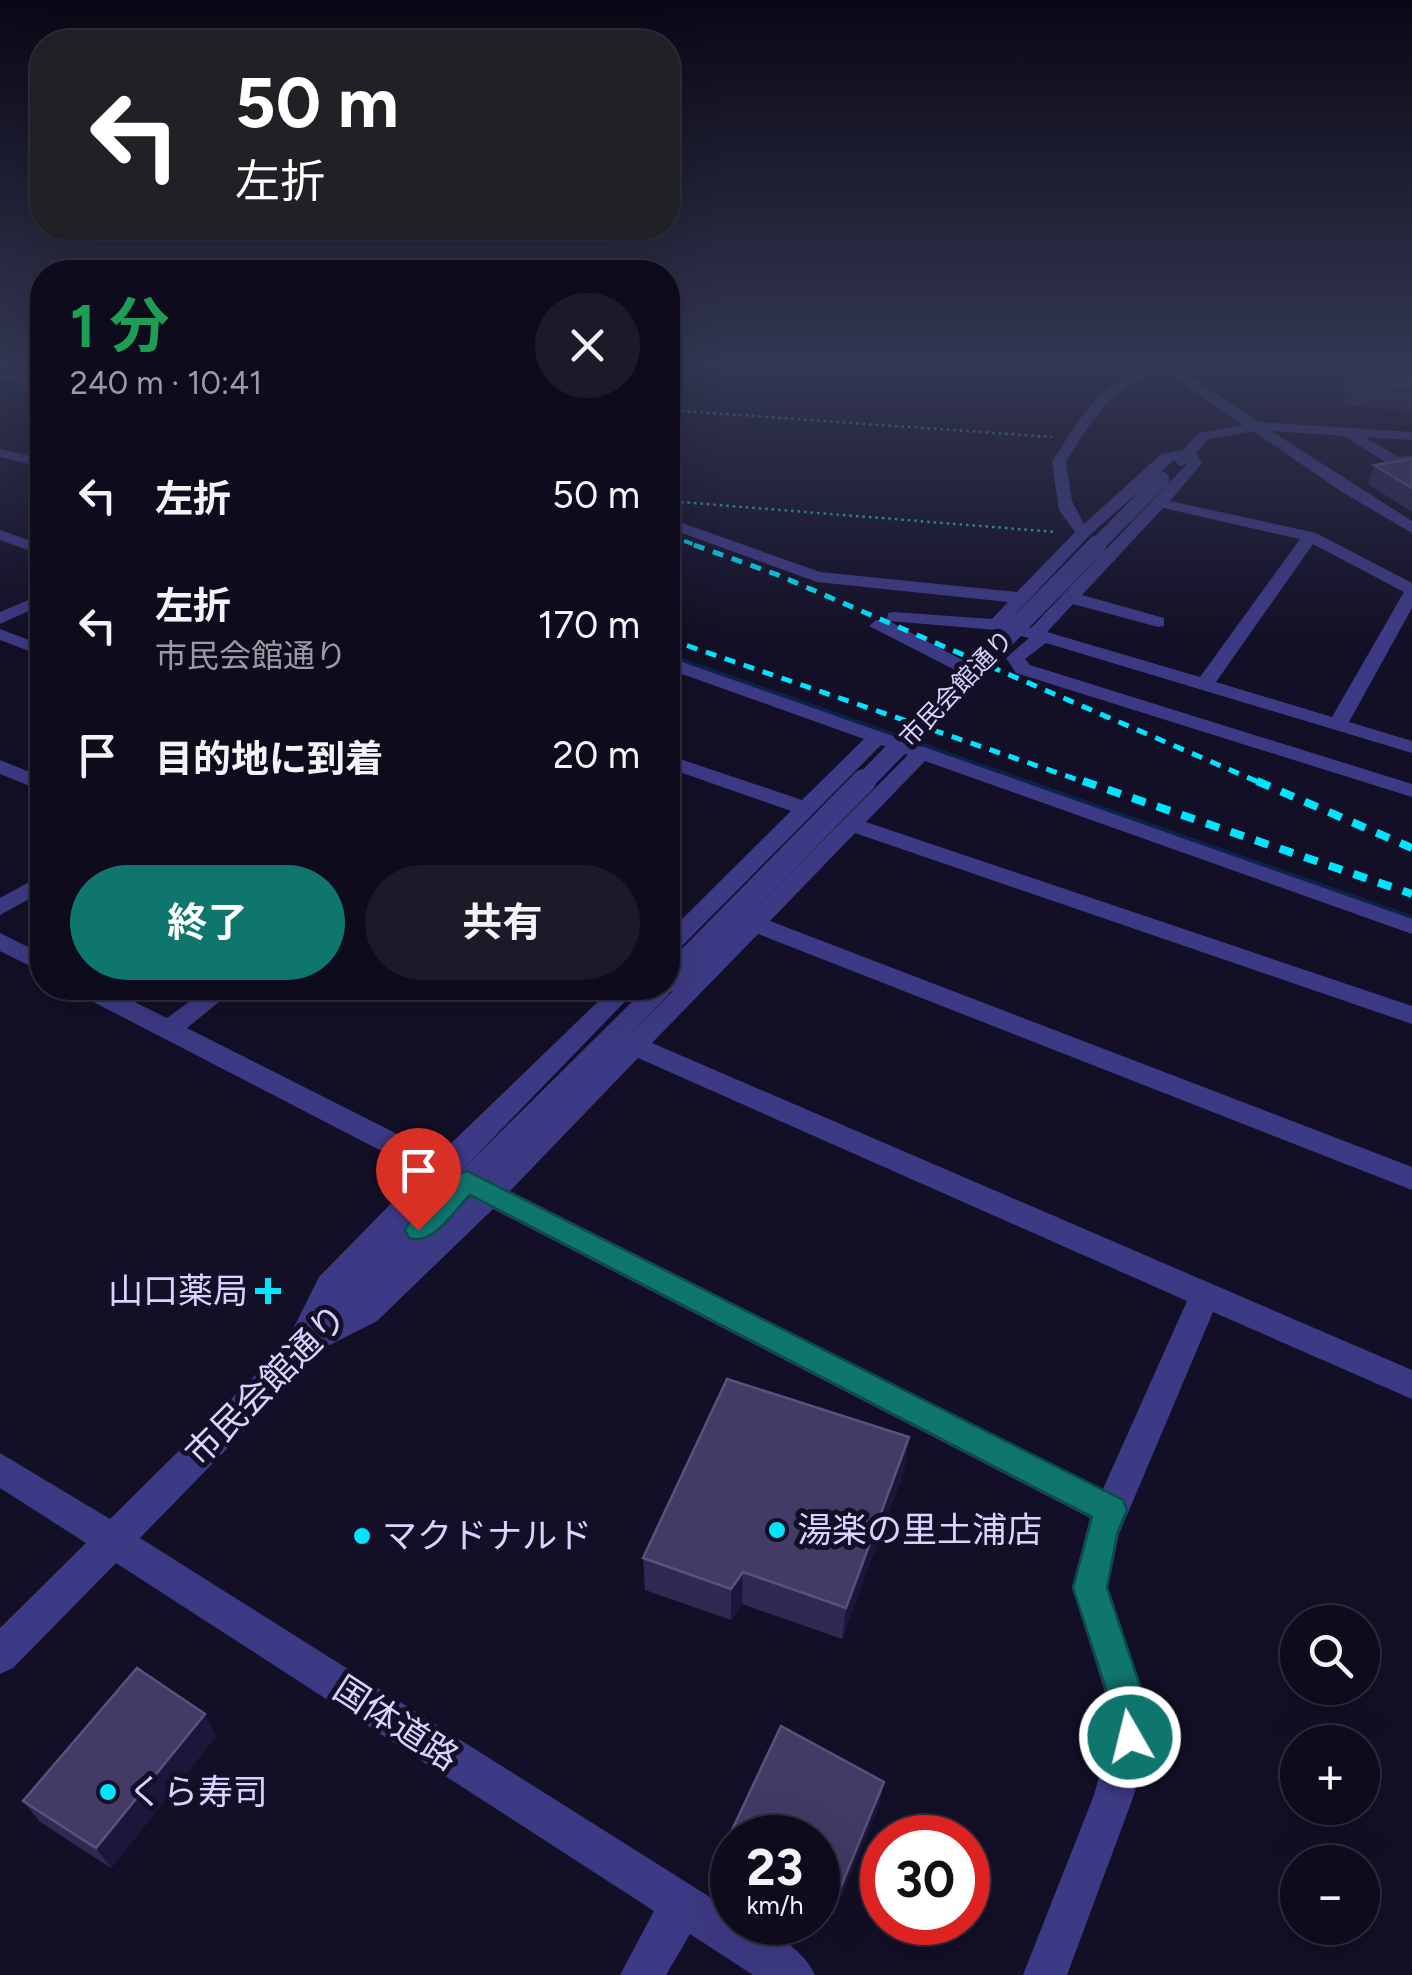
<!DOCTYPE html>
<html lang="ja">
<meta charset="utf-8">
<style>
:root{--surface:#0e0b1c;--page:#1c1929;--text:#f1f3f6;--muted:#9b9ba3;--line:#2e2b3b;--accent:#0f766e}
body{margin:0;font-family:Figtree,"Noto Sans JP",sans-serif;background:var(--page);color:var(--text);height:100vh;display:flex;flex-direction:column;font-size:38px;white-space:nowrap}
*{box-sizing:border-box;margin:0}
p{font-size:32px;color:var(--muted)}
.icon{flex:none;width:55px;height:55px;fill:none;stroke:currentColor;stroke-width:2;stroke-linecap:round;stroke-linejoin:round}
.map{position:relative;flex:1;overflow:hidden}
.side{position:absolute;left:30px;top:260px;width:650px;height:740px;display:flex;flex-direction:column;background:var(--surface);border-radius:40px;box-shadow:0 10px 40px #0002,0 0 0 2px var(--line)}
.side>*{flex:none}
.top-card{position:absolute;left:30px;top:30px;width:650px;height:210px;border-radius:40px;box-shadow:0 10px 40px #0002,0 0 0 2px var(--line);background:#202124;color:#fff;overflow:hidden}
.buttons{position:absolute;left:1280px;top:1605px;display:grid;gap:20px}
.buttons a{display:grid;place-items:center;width:100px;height:100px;border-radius:50%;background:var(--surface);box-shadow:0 10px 40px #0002,0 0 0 2px var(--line);font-size:50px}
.speed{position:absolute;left:710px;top:1815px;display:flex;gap:20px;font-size:50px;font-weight:700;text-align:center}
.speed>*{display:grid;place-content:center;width:130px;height:130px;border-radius:50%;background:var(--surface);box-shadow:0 10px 40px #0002,0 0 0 2px var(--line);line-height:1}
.speed small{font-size:25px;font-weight:400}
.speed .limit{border:15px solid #d22;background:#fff;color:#111}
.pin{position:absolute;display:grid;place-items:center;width:85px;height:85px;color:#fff;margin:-102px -42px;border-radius:50% 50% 50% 0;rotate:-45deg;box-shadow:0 0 10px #0007}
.pin .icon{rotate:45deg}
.me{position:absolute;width:110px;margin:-55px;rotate:352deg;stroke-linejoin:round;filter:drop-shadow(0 0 8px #0008)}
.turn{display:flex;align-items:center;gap:35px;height:210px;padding:0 40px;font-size:45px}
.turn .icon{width:130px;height:130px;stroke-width:2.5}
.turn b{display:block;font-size:70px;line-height:85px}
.round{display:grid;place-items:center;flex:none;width:105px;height:105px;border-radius:52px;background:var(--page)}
.headline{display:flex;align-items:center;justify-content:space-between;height:170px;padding:0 40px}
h1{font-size:60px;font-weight:700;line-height:75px;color:#1e9e55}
.action{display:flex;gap:20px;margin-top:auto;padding:20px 40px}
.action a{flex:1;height:115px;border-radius:60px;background:var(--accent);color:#fff;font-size:40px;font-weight:700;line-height:115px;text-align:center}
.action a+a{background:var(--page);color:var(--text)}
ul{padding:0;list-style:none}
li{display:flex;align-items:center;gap:30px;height:130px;padding:0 40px}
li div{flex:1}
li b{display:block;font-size:38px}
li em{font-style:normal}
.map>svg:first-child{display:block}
.water{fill:#0c2248}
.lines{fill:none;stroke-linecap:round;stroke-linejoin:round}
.path{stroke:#2fb8b0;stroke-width:2.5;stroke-dasharray:2.5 4;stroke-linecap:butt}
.minor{fill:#3d3a85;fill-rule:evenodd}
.rail-far2{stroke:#00e5ff;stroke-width:4;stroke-dasharray:9 8;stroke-linecap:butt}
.rail-far1{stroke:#00e5ff;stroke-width:5;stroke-dasharray:11 9;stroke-linecap:butt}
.rail{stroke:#00e5ff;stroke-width:8;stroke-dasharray:14 12;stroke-linecap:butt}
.minor-bridge-far2{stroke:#3d3a85;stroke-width:15}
.minor-bridge-far1{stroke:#3d3a85;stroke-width:19}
.minor-bridge{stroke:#3d3a85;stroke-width:24}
.wall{fill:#312854}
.shaded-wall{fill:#1d163a}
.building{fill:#433a66;stroke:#5a527e;stroke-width:2.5}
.route{fill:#0f766e;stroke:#0a4d48;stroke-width:2.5}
.poi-dot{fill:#00e5ff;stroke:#130f26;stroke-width:4}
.labels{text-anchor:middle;stroke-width:10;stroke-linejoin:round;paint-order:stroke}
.far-street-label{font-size:25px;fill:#d9d4ff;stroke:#130f26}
.near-poi-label{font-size:35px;fill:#d9d4ff;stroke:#130f26;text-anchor:start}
.near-street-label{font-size:35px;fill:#d9d4ff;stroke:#130f26}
</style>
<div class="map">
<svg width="1412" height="1975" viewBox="0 0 1412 1975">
<rect width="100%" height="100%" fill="#130f26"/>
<path class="water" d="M668 653 1412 915V923L668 660Z"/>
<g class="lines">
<g class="path">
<path d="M1056 361 1122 366"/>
<path d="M668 410 1052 437"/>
<path d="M668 501 1056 532"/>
</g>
<g class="minor">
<path d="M1153 361H1168L1258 422 1412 432V440L1365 437 1398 457 1412 456V464L1390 465 1344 436 1271 431 1412 521V533L1342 492 1253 431 1209 439 1196 453 1202 463 1170 501 1316 533 1412 583V608L1349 722 1412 741V753L1046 643 1025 659 1030 665 1412 784V797L1016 673 1006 658 1029 638 996 630 889 621 966 662V670L959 672 869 626 876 620H887L888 613 894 612 992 619 1008 602 817 582 668 528V518L820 572 1017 592 1075 532 1059 510 1052 462C1084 414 1097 381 1157 366ZM1166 371 1243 425 1199 433 1183 450 1161 454 1084 524 1072 501 1066 462C1096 416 1108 386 1166 371ZM1174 460 1180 466 1188 463 1031 628 1008 622 1090 535ZM1163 508 1300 539 1200 677 1047 632 1073 604 1158 627 1164 626V618L1082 595ZM1313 544 1404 592 1332 717 1216 682Z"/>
<path d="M0 374 42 375V383L0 382Z"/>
<path d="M0 449 42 459V467L0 457Z"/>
<path d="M0 530 42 545V555L0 540Z"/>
<path d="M42 594V605L0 624V612Z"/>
<path d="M0 629 42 645V656L0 640Z"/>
<path d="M668 657 1412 919V934L925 761 866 822 1412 1006V1024L855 833 770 921 1412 1167V1190L758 934 652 1043 1412 1370V1399L1213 1312 1119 1534 1108 1587 1142 1689 1150 1737 1134 1795 1067 1975H1023L1094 1795 1110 1737 1104 1689 1072 1587 1090 1518 493 1209 377 1321 326 1347 140 1538 732 1911V1922C761 1922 804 1948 815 1975H753L690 1934 666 1975H620L654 1911 116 1563 13 1668 0 1674V1628L86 1543 0 1488V1453L110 1519 292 1339 290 1335 319 1277 422 1172 78 994 75 988H106L167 1018 208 988H236L187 1028 439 1155 612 988H638L464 1168 646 988H668L669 982 673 988 669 994 626 1038 908 755 881 745 677 951 668 954V933L791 811 668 768V755L802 800 864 739 668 669ZM638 1058 1187 1301 1103 1489 510 1191ZM445 1184 447 1185 408 1223Z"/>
<path d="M0 760 42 777V791L0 774Z"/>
<path d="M42 875V892L0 915V898Z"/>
<path d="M0 933 42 954V972L0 951Z"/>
</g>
<path class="rail-far2" d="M668 535 701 547"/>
<g class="rail-far1">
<path d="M694 545 778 575 1263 784"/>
<path d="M668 639 1090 784"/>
</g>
<g class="rail">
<path d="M1083 781 1412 894"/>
<path d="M1257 781 1412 848"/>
</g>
<path class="minor-bridge-far2" d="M1095 547 1162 479"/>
<path class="minor-bridge-far1" d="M862 784 1097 545"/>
<path class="minor-bridge" d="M668 980 864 781"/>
</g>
<g class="wall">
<path d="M1340 361H1412V411L1346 405 1339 364Z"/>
<path d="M1412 459V512L1368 484 1374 465Z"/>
<path d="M909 1437 904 1471 842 1639 742 1604 731 1620 645 1590 643 1558Z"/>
<path d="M216 1736 111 1868 40 1822 23 1801Z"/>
<path d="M880 1804 834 1914 818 1904V1838H732V1854L730 1853 731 1832Z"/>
</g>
<g class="shaded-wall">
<path d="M909 1437 904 1471 842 1639 846 1608Z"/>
<path d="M743 1572 742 1604 731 1620V1589Z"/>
<path d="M205 1714 216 1736 111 1868 96 1848Z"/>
<path d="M884 1782 880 1804 834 1914 838 1894Z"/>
</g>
<g class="building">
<path d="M1349 361H1412V386L1353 381Z"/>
<path d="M1412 459V488L1374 465Z"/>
<path d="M727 1379 909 1437 846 1608 743 1572 731 1589 643 1558Z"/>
<path d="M137 1668 205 1714 96 1848 23 1801Z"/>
<path d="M781 1726 884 1782 838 1894 818 1882V1838H740L731 1832Z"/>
</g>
<linearGradient id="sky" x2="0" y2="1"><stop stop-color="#0a0815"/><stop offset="0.57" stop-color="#333752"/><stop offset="1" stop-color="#333752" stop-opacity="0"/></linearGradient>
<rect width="1412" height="638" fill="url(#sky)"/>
<path class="route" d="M467 1171 1123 1500 1127 1510 1117 1534 1107 1588 1141 1689 1148 1737 1143 1750 1130 1755 1117 1750 1106 1689 1073 1588 1092 1517 470 1195C454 1211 433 1246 409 1238L405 1230 409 1223 457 1174Z"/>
<g class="poi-dot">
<path d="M263 1276h10v10h10v10h-10v10h-10v-10h-10v-10h10z"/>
<circle cx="777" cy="1530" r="10"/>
<circle cx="362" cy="1536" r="10"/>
<circle cx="108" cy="1792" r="10"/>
</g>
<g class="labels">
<g class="far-street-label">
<text transform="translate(956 688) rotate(-46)" y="9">市民会館通り</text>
</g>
<g class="near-poi-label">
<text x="248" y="1303" text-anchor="end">山口薬局</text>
<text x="797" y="1542">湯楽の里土浦店</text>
<text x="382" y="1548">マクドナルド</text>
<text x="128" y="1804">くら寿司</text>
</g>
<g class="near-street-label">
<text transform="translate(266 1385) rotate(-45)" y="12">市民会館通り</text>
<text transform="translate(396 1723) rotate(33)" y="12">国体道路</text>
</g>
</g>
</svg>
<div class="buttons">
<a><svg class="icon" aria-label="search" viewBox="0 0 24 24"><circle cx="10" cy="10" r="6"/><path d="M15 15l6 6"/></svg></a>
<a>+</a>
<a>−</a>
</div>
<div class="speed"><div>23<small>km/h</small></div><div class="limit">30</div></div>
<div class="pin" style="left:418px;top:1230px;background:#d93025"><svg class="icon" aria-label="arrive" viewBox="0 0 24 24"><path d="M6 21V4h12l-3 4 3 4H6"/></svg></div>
<svg class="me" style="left:1130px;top:1737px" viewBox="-20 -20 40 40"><circle r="17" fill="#0f766e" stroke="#fff" stroke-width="3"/><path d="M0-11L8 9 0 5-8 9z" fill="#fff"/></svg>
<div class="top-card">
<div class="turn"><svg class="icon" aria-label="left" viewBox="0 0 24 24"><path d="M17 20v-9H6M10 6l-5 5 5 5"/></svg><div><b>50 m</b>左折</div></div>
</div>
<section class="side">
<div class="headline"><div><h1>1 分</h1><p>240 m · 10:41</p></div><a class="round"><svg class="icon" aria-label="close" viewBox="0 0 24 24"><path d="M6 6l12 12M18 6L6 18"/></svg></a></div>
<ul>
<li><svg class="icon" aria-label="left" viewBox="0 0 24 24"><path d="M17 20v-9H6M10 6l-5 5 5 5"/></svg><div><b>左折</b></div><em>50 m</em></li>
<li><svg class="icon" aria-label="left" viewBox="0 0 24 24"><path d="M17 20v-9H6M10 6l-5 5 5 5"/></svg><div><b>左折</b><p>市民会館通り</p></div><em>170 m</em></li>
<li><svg class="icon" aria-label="arrive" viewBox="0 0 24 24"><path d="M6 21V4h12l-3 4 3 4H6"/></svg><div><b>目的地に到着</b></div><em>20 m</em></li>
</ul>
<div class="action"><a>終了</a><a>共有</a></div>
</section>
</div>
